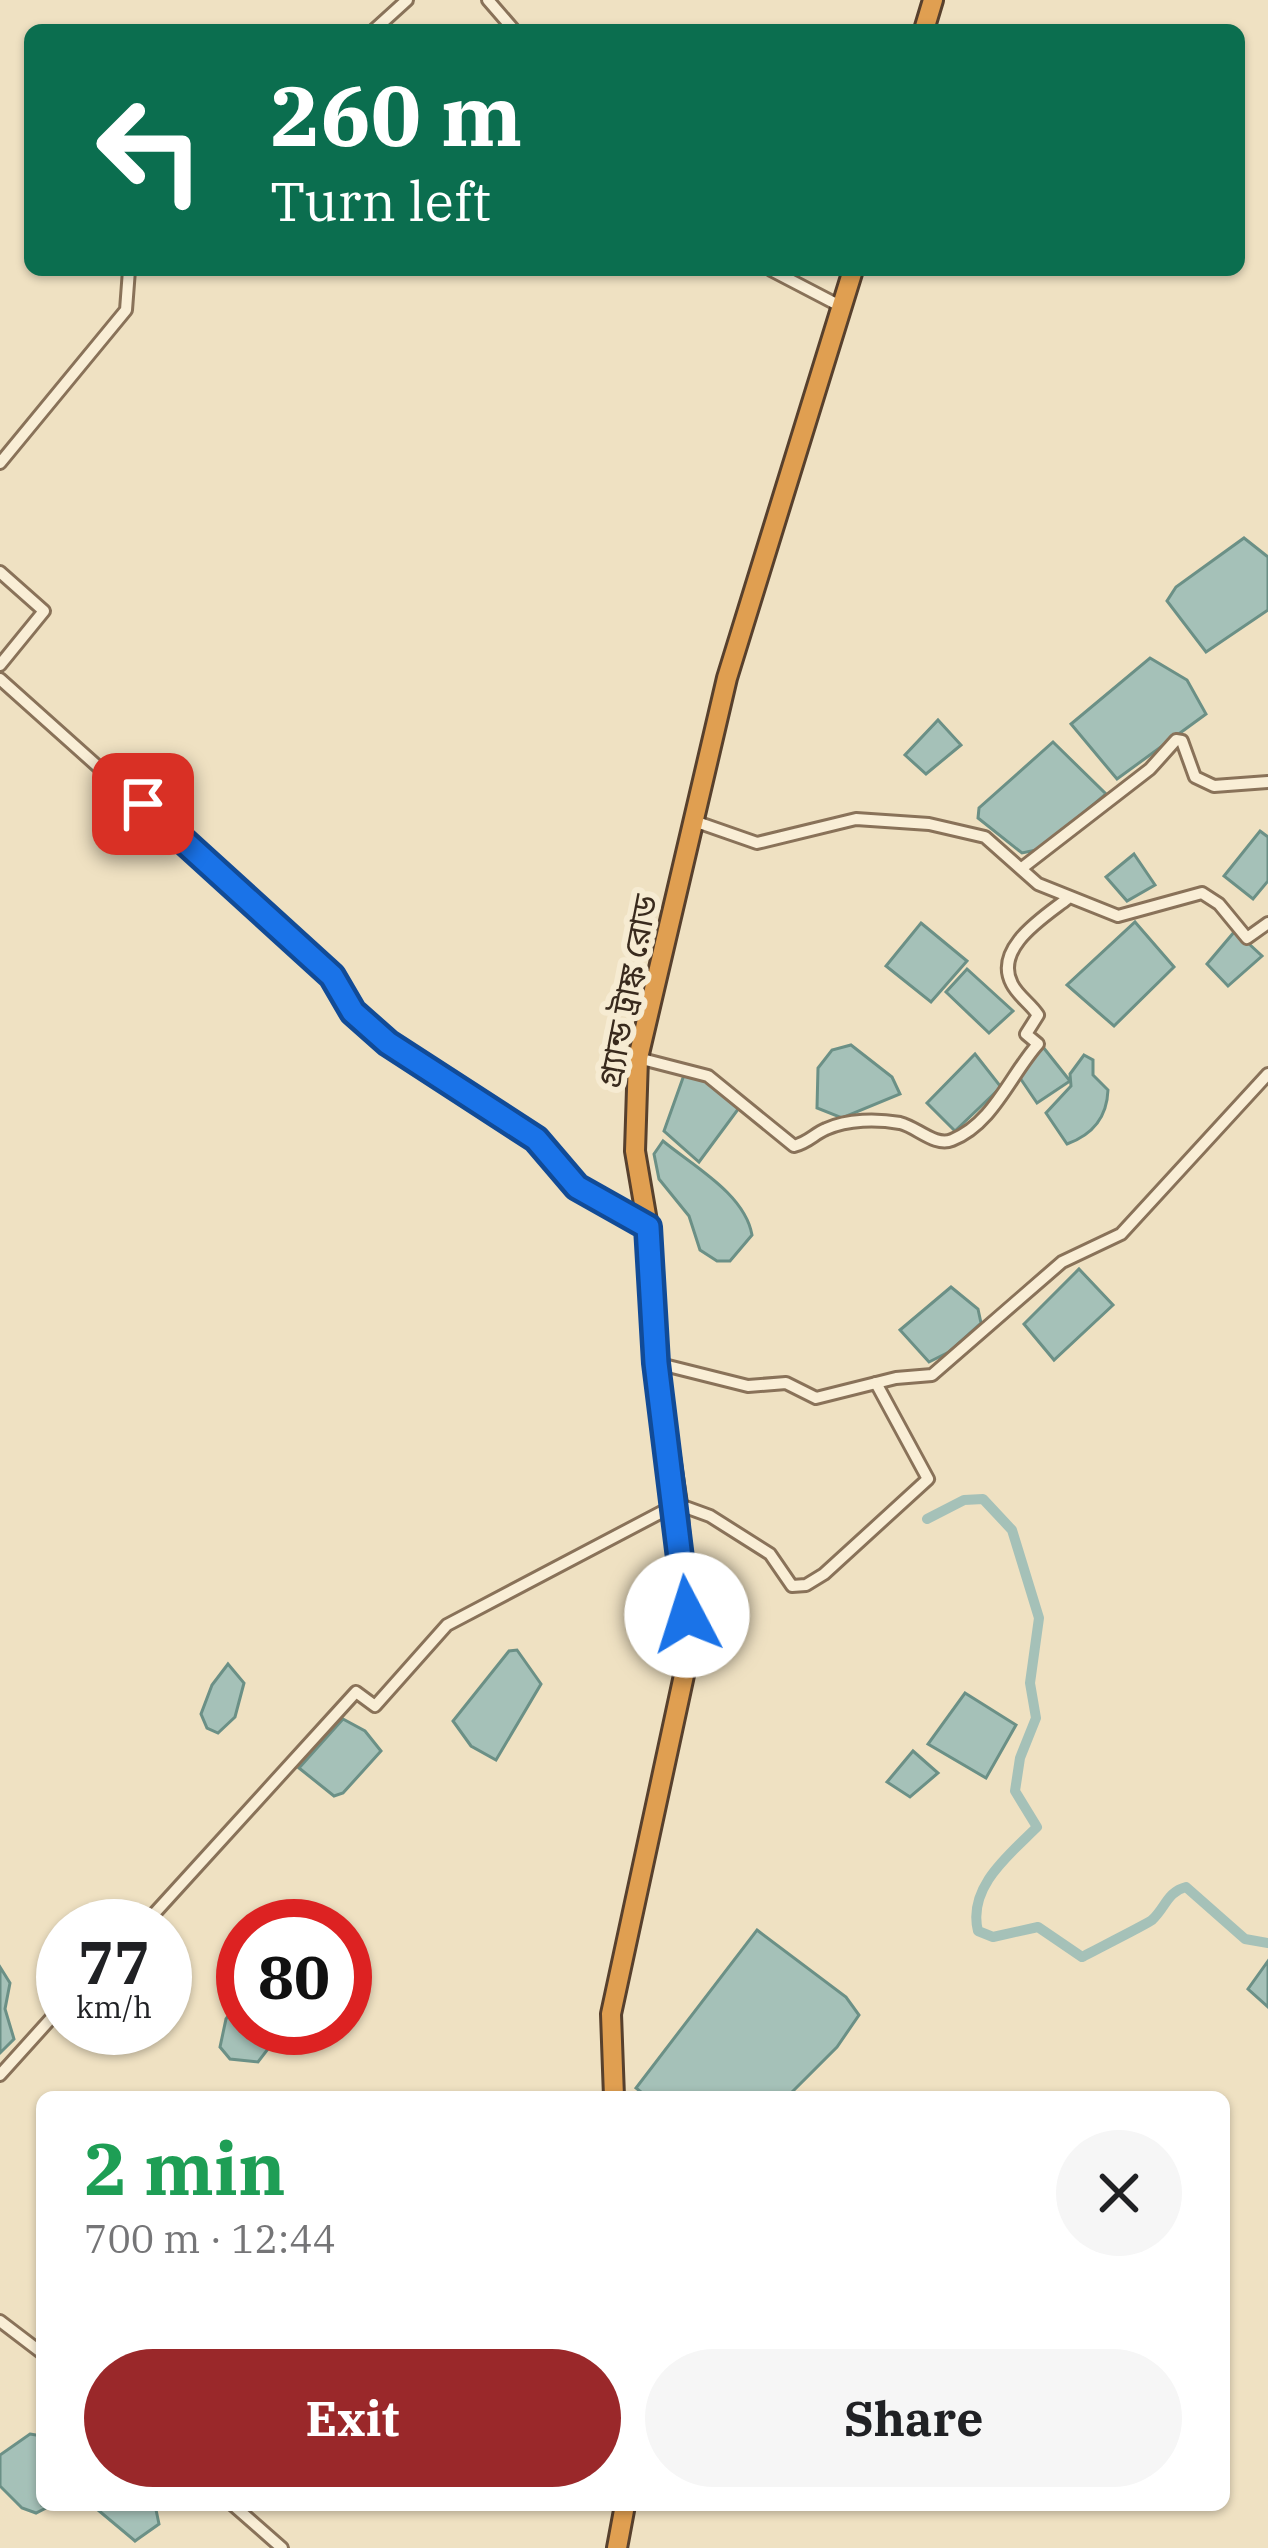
<!DOCTYPE html>
<meta charset="utf-8">
<style>
:root{--surface:#fff;--page:#f6f6f6;--text:#202124;--muted:#757577;--accent:#9a282a}
body{margin:0;font-family:"IBM Plex Serif","Noto Sans Bengali",serif;background:var(--page);color:var(--text);height:100vh;display:flex;flex-direction:column;font-size:45px;white-space:nowrap}
*{box-sizing:border-box;margin:0}
p{font-size:39px;color:var(--muted)}
.icon{flex:none;width:66px;height:66px;fill:none;stroke:currentColor;stroke-width:2;stroke-linecap:round;stroke-linejoin:round}
.map{position:relative;flex:1;overflow:hidden}
.drawer{position:absolute;left:36px;top:2091px;width:1194px;height:420px;display:flex;flex-direction:column;background:var(--surface);border-radius:18px;box-shadow:0 3px 9px #0004}
.drawer>*{flex:none}
.guide{position:absolute;left:24px;top:24px;width:1221px;height:252px;border-radius:18px;box-shadow:0 3px 9px #0004;background:#0b6e4f;color:#fff;overflow:hidden}
.speed{position:absolute;left:36px;top:1899px;display:flex;gap:24px;font-size:60px;font-weight:700;text-align:center}
.speed>*{display:grid;place-content:center;width:156px;height:156px;border-radius:50%;background:var(--surface);box-shadow:0 3px 9px #0004;line-height:1}
.speed small{font-size:30px;font-weight:400}
.speed .limit{border:18px solid #d22;background:#fff;color:#111}
.pin{position:absolute;display:grid;place-items:center;width:102px;height:102px;color:#fff;margin:-51px;border-radius:24px;box-shadow:0 6px 18px #0006}
.me{position:absolute;width:132px;margin:-66px;rotate:355deg;stroke-linejoin:round;filter:drop-shadow(0 0 9px #0008)}
.turn{display:flex;align-items:center;gap:42px;height:252px;padding:0 48px;font-size:54px}
.turn .icon{width:156px;height:156px;stroke-width:2.5}
.turn b{display:block;font-size:84px;line-height:102px}
.round{display:grid;place-items:center;flex:none;width:126px;height:126px;border-radius:63px;background:var(--page)}
.overview{display:flex;align-items:center;justify-content:space-between;height:204px;padding:0 48px}
h1{font-size:72px;font-weight:700;line-height:90px;color:#1e9e55}
.button{display:flex;gap:24px;margin-top:auto;padding:24px 48px}
.button a{flex:1;height:138px;border-radius:72px;background:var(--accent);color:#fff;font-size:48px;font-weight:700;line-height:138px;text-align:center}
.button a+a{background:var(--page);color:var(--text)}
.map>svg:first-child{display:block}
.water{fill:#a5c1b8;stroke:#6b9086;stroke-width:3}
.lines{fill:none;stroke-linecap:round;stroke-linejoin:round}
.canal{stroke:#a5c1b8;stroke-width:10}
.street-casing{stroke:#897259;stroke-width:16}
.highway-casing{stroke:#57402d;stroke-width:24}
.street{stroke:#f9eed6;stroke-width:10}
.highway{stroke:#e09f51;stroke-width:18}
.route-casing{stroke:#114b97;stroke-width:30}
.route{stroke:#1a73e8;stroke-width:21}
.labels{text-anchor:middle;stroke-width:12;stroke-linejoin:round;paint-order:stroke}
.street-label{font-size:33px;fill:#392a1d;stroke:#f6ebd2}
</style>
<div class="map">
<svg width="1268" height="2548" viewBox="0 0 1268 2548">
<rect width="100%" height="100%" fill="#efe1c2"/>
<g class="water">
<path d="M1244 538 1268 557V610L1206 652 1167 601 1176 587Z"/>
<path d="M1150 658 1187 680 1206 714 1117 779 1071 724Z"/>
<path d="M938 720 961 745 926 774 905 755Z"/>
<path d="M1053 742 1106 794 1041 849 1022 853 978 818 979 808Z"/>
<path d="M1260 831 1268 837V881L1253 899 1224 876Z"/>
<path d="M1134 854 1155 885 1127 901 1106 877Z"/>
<path d="M1135 922 1174 967 1114 1026 1067 985Z"/>
<path d="M921 923 967 961 931 1002 886 966Z"/>
<path d="M1235 931 1262 956 1228 986 1207 964Z"/>
<path d="M967 969 1013 1011 989 1033 946 992Z"/>
<path d="M851 1045 892 1077 900 1094 842 1118 817 1108 818 1068 832 1050Z"/>
<path d="M1043 1047 1070 1081 1037 1103 1018 1075Z"/>
<path d="M975 1054 1001 1087 955 1131 927 1103Z"/>
<path d="M1084 1055 1093 1060V1075L1108 1090C1107 1117 1092 1135 1067 1144L1046 1113 1071 1086 1070 1074Z"/>
<path d="M684 1075 704 1079 739 1108 699 1162 664 1131Z"/>
<path d="M663 1141C693 1166 745 1194 752 1235L730 1261H717L700 1250 689 1216 659 1179 654 1154Z"/>
<path d="M1079 1269 1113 1305 1054 1360 1024 1324Z"/>
<path d="M951 1287 978 1309 981 1323 949 1352 929 1362 900 1330Z"/>
<path d="M517 1650 541 1684 496 1760 471 1746 453 1721 509 1651Z"/>
<path d="M228 1664 244 1683 235 1717 218 1733 207 1728 201 1714 212 1685Z"/>
<path d="M965 1693 1016 1725 986 1778 928 1744Z"/>
<path d="M343 1719 365 1731 381 1751 343 1793 334 1796 299 1768Z"/>
<path d="M913 1751 938 1773 910 1797 887 1782Z"/>
<path d="M757 1930 846 1997 859 2015 837 2047 787 2097H647L636 2088Z"/>
<path d="M1268 1961V2007L1248 1989Z"/>
<path d="M0 1967 10 1983 5 2009 14 2039 0 2053Z"/>
<path d="M243 1996V2028H284L258 2062 230 2059 220 2047 226 2019Z"/>
<path d="M30 2434 42 2436V2505H52L36 2513 22 2508 0 2486V2455Z"/>
<path d="M92 2505H155L159 2524 135 2541Z"/>
</g>
<g class="lines">
<path class="canal" d="M927 1519 964 1500 983 1499 1012 1530 1039 1618 1030 1683 1036 1718 1020 1758 1015 1791 1037 1827C1010 1854 967 1887 978 1931L993 1937 1038 1927 1082 1957C1093 1951 1147 1924 1152 1920 1166 1907 1167 1892 1186 1887L1245 1939 1268 1943"/>
<defs>
<g id="street">
<path d="M488 0 514 30"/>
<path d="M374 30 407 0"/>
<path d="M771 270 842 307"/>
<path d="M0 463 126 310 129 270"/>
<path d="M0 572 44 611 0 665"/>
<path d="M0 679 332 976 354 1012 388 1043 536 1139 577 1187 648 1227"/>
<path d="M694 821 757 843 856 819 929 824 985 837 1038 884 1118 916 1202 893 1219 904 1247 938 1268 923"/>
<path d="M1022 868 1150 769 1176 740 1182 741 1195 777 1214 786 1268 782"/>
<path d="M638 1058 708 1076 794 1146C809 1142 814 1134 826 1129 848 1119 877 1119 900 1123 917 1127 935 1147 952 1140 993 1124 1011 1074 1038 1044L1026 1034 1038 1015C1031 1004 1018 996 1012 984 993 948 1044 917 1067 899"/>
<path d="M656 1363 748 1386 786 1383 816 1398 896 1378 932 1375 1062 1262 1121 1234 1268 1074"/>
<path d="M143 1926 356 1692 375 1706 447 1625 677 1504 710 1516 770 1554 792 1586 806 1585 824 1574 928 1479 876 1383"/>
<path d="M0 2075 63 2005"/>
<path d="M0 2321 42 2353"/>
<path d="M233 2505 282 2548"/>
</g>
<g id="highway">
<path d="M924 30 933 0"/>
<path d="M614 2097 611 2014 689 1652 677 1504 656 1363 648 1227 635 1151 638 1058 727 678 853 270"/>
<path d="M617 2548 625 2505"/>
</g>
</defs>
<use href="#street" class="street-casing"/>
<use href="#highway" class="highway-casing"/>
<use href="#street" class="street"/>
<use href="#highway" class="highway"/>
</g>
<g class="lines">
<defs>
<path id="route" d="M143 804 332 976 353 1012 388 1043 536 1139 577 1187 648 1227 656 1363 687 1615"/>
</defs>
<use href="#route" class="route-casing"/>
<use href="#route" class="route"/>
</g>
<g class="labels">
<g class="street-label">
<text transform="translate(627 991) rotate(-79)" y="12">গ্র্যান্ড ট্রাঙ্ক রোড</text>
</g>
</g>
</svg>
<div class="speed"><div>77<small>km/h</small></div><div class="limit">80</div></div>
<div class="pin" style="left:143px;top:804px;background:#d93025"><svg class="icon" aria-label="arrive" viewBox="0 0 24 24"><path d="M6 21V4h12l-3 4 3 4H6"/></svg></div>
<svg class="me" style="left:687px;top:1615px" viewBox="-20 -20 40 40"><circle r="19" fill="#fff"/><path d="M0-13L10 11 0 6-10 11z" fill="#1a73e8"/></svg>
<div class="guide">
<div class="turn"><svg class="icon" aria-label="left" viewBox="0 0 24 24"><path d="M17 20v-9H6M10 6l-5 5 5 5"/></svg><div><b>260 m</b>Turn left</div></div>
</div>
<section class="drawer">
<div class="overview"><div><h1>2 min</h1><p>700 m · 12:44</p></div><a class="round"><svg class="icon" aria-label="close" viewBox="0 0 24 24"><path d="M6 6l12 12M18 6L6 18"/></svg></a></div>
<div class="button"><a>Exit</a><a>Share</a></div>
</section>
</div>
